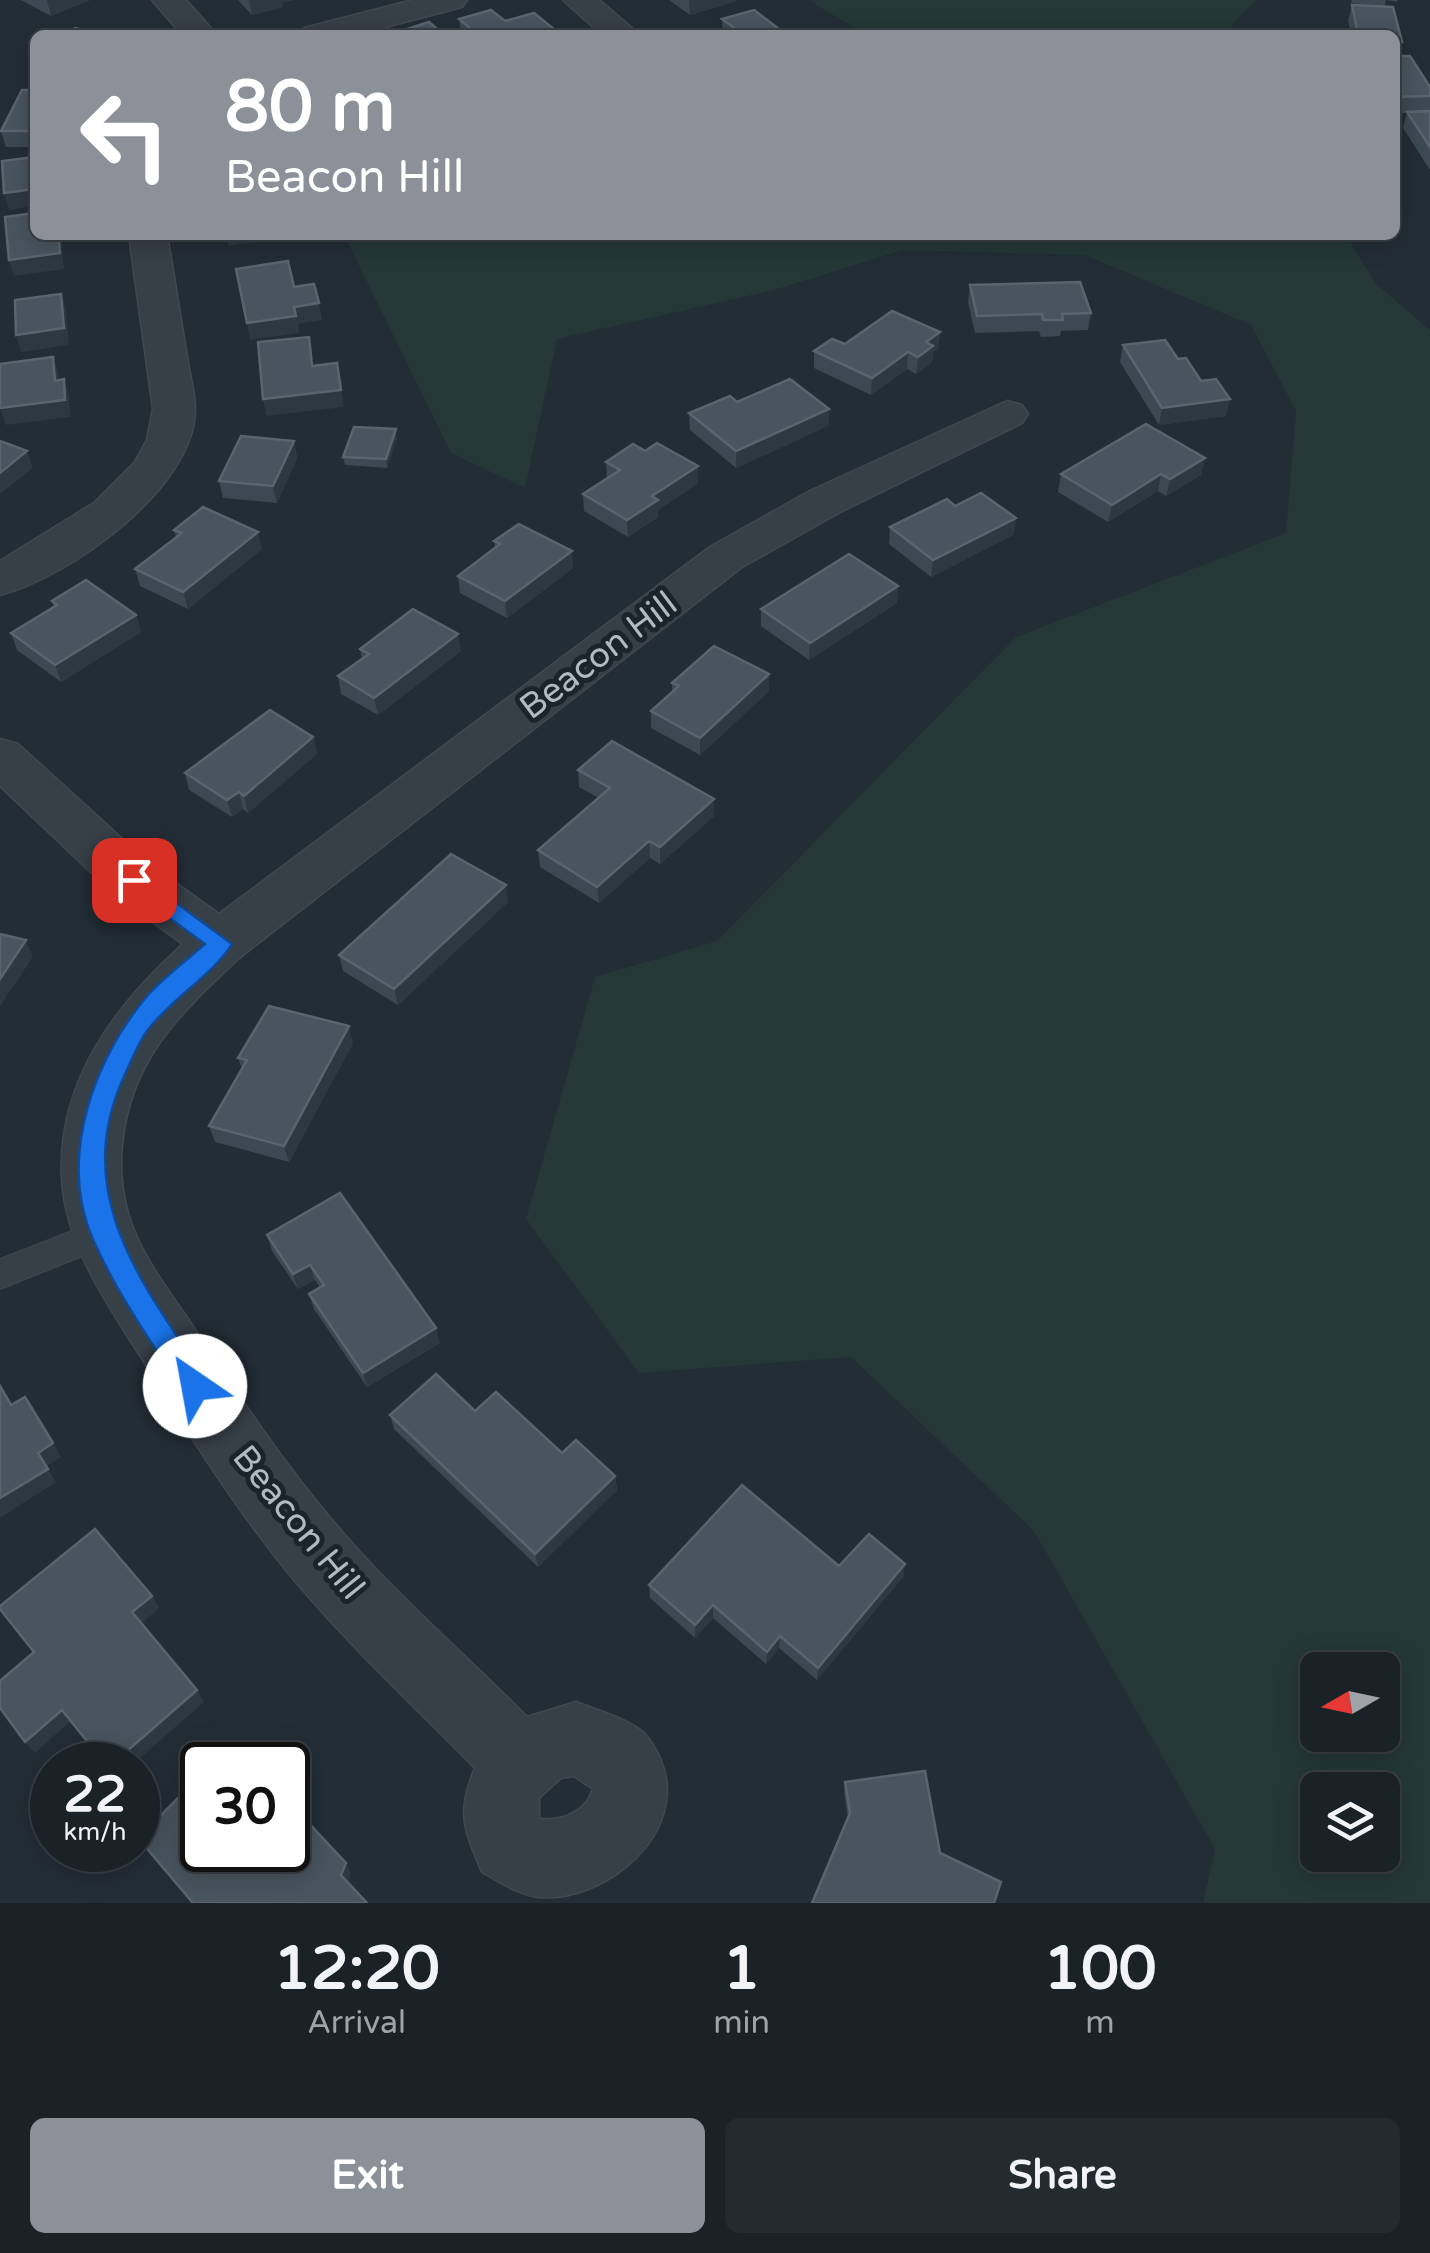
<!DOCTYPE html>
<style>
:root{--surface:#1a2228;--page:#232a30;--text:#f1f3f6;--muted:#9fa4a8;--line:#383f45;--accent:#8c9099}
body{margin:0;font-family:"Varela Round",sans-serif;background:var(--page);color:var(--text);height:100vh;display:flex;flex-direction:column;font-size:38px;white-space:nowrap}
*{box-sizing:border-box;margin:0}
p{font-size:32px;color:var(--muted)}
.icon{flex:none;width:55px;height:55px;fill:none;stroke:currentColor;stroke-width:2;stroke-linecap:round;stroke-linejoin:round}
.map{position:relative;height:1903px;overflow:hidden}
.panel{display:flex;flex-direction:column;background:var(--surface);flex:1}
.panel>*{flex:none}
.hud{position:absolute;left:30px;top:30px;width:1370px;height:210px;border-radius:15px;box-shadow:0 5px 25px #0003,0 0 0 2px var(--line);background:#8c9099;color:#fff;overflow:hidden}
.needle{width:65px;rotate:261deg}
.controls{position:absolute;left:1300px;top:1652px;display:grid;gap:20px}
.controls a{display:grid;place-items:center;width:100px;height:100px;border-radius:15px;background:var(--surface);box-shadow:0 5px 25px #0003,0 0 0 2px var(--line);font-size:50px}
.speed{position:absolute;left:30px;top:1742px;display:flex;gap:20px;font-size:50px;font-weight:700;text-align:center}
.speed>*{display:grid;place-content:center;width:130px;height:130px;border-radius:50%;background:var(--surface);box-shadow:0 5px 25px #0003,0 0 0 2px var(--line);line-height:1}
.speed small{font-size:25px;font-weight:400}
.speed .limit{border:5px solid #111;border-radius:15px;background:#fff;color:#111}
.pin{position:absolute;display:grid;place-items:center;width:85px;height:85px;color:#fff;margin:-42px;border-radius:20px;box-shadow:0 5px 15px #0006}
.me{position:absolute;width:110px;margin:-55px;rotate:327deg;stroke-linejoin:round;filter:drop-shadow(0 0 8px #0008)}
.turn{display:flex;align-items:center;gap:35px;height:210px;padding:0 30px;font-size:45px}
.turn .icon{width:130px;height:130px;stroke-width:2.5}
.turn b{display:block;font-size:70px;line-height:85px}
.eta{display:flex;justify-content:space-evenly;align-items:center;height:170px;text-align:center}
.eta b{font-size:60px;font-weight:800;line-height:70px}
.primary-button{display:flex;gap:20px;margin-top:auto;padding:20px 30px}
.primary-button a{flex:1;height:115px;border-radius:15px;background:var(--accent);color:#fff;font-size:40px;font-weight:800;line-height:115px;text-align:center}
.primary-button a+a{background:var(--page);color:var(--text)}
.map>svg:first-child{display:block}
.green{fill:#253737;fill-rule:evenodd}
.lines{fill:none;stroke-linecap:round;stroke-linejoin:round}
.lane-casing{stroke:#404850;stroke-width:2}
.street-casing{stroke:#404850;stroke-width:3}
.lane{fill:#373f47;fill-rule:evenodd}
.street{fill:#373f47;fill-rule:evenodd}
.wall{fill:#3c4852}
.shaded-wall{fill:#2d3841}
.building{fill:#48545e;stroke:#59646e;stroke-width:2.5}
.route{fill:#1a73e8;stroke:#114b97;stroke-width:2.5}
.labels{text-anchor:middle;stroke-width:10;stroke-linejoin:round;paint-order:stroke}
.street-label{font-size:35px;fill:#b1bac3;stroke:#1c242b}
</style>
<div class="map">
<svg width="1430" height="1903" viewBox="0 0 1430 1903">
<rect width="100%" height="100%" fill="#232d36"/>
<g class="green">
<path d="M808 0H1256L1231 26 1235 35H867Z"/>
<path d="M344 235H1346L1375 283 1430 330V1903H1203L1215 1849 1034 1531 851 1357 639 1373 526 1219 595 977 717 941 1016 637 1286 533 1296 411 1251 325 1085 255 903 250 774 290 557 339 525 488 451 453ZM1318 1670H1382V1735H1318ZM1318 1790H1382V1855H1318Z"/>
</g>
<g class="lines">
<defs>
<path id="lane" d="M103 1219 115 1223 120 1233 115 1243 0 1289V1259Z"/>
<g id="street">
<path d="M152 0H186L217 35H182Z"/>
<path d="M413 0H467L462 7 355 35H299L304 28Z"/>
<path d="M563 0H599L640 35H602Z"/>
<path d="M129 235H167C174 275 180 316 187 356 189 373 195 392 195 409 195 488 69 577 0 595V561L94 503 135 462 147 440 153 409Z"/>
<path d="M1007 401 1022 405 1028 414 1022 423 842 511 742 567 239 958C180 1014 130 1059 122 1145 119 1172 123 1203 133 1228 146 1262 172 1295 192 1325 239 1397 288 1470 344 1534 400 1599 467 1656 527 1717L576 1702C596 1710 623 1717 640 1730 649 1736 657 1751 661 1761 690 1832 606 1903 538 1897 519 1895 499 1881 482 1872 464 1829 456 1813 475 1768 415 1707 351 1647 296 1582 238 1513 188 1433 141 1357 107 1304 65 1243 62 1178 57 1082 115 1005 183 944L114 894 0 786V739L18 744 152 866 219 914 710 547 810 491ZM574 1776 593 1789C586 1813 561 1821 539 1819V1798L561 1778Z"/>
</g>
</defs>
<use href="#lane" class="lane-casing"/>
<use href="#street" class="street-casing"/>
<use href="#lane" class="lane"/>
<use href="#street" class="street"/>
</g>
<g class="wall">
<path d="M21 0H90L51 16Z"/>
<path d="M238 0H294L282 2 283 7 252 15Z"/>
<path d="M669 0H736V1L690 15Z"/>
<path d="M1352 0H1398L1397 2 1386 0 1385 7 1402 42 1398 56 1430 87V170L1403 128 1407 113H1395V35H1351L1348 21 1352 5 1377 6 1351 3Z"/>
<path d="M459 19 505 21 555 30V35H461Z"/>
<path d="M722 19 787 35H723Z"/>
<path d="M35 64V85L33 84 29 68Z"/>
<path d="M35 90V147H6L1 131Z"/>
<path d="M970 285 1091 313 1088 330 1061 331 1060 336 1041 337 1039 331 975 333 968 302Z"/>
<path d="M940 332 938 349 933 353 932 362 916 374 907 369 871 395 814 368V351Z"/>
<path d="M1123 345 1178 359 1201 381 1226 416 1159 425 1120 362Z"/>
<path d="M737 402 829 409 828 426 736 468 690 430 689 413Z"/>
<path d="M397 438 387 468 345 465 343 457Z"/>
<path d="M294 441 297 458 277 503 223 498 219 481Z"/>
<path d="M645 451 698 466V483L658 510V517L628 537 584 511 583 494 607 479 606 462Z"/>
<path d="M1205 458 1201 475 1166 496 1158 491 1108 522 1058 492 1061 474Z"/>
<path d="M955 506 1016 518 1013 535 931 577 889 544 890 527Z"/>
<path d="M174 530 262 549 188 609 140 586 135 569 176 538Z"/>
<path d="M494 541 573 568 507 618 460 593 458 576 495 548Z"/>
<path d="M898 586 897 603 809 660 761 626V609Z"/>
<path d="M52 601 136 615 141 632 61 682 17 650 11 633 54 607Z"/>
<path d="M360 649 461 651 378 715 341 694 338 676 362 659Z"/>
<path d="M672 683 769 691 700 755 651 728V711L672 692Z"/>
<path d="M313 737 317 754 248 813 243 809 232 817 189 790 185 773Z"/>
<path d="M578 770 714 799V816L660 864 650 858 599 903 540 867 538 850 599 798 579 787Z"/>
<path d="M508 902 398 1005 343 971 339 955Z"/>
<path d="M353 1043 289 1162 215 1142 209 1126 242 1069 238 1058Z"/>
<path d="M267 1235 440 1343 367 1387 314 1309 309 1294 320 1288 315 1280 298 1289 272 1251Z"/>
<path d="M475 1411 562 1453 615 1476 617 1490 538 1567 394 1429 390 1415Z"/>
<path d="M905 1564 903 1577 817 1680 779 1648 766 1664 713 1618 695 1638 650 1598 649 1585 839 1566Z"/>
<path d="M845 1782 940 1853 848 1819 844 1793Z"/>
</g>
<g class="shaded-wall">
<path d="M47 0H90L51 16Z"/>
<path d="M249 0H294L282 2 283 7 252 15Z"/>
<path d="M689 0H736V1L690 15Z"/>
<path d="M35 189V206L9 210 4 193Z"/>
<path d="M58 235H61L64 269 14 276 9 260Z"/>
<path d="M226 235H270L271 239 228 246Z"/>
<path d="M61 294 66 310 69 345 21 352 16 335Z"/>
<path d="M319 303 322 320 298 324 299 333 250 340 247 323 294 307Z"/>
<path d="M940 332 938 349 933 353 932 362 916 374 918 357 926 342Z"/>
<path d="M908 352 907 369 871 395 872 378Z"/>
<path d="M53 357 58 373 60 398 55 381Z"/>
<path d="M337 363 344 407 266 416 263 399Z"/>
<path d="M64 379 69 396 70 417 6 425 0 408Z"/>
<path d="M1230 399 1226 416 1159 425 1162 408Z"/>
<path d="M829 409 828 426 736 468V451Z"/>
<path d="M396 429 397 438 387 468 386 459Z"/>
<path d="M294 441 297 458 277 503 273 486Z"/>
<path d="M27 451 33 468 0 494V473Z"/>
<path d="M1205 458 1201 475 1166 496 1170 479Z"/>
<path d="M698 466V483L658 510V517L628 537 627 520 652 496Z"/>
<path d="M1161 474 1158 491 1108 522 1112 505Z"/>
<path d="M1016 518 1013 535 931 577 933 560Z"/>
<path d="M258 532 262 549 188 609 183 592Z"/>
<path d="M572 551 573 568 507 618 505 601Z"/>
<path d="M898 586 897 603 809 660 810 643Z"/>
<path d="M136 615 141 632 61 682 55 665Z"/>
<path d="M458 634 461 651 378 715 374 698Z"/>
<path d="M769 674V691L700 755V738Z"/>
<path d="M313 737 317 754 248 813 244 796Z"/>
<path d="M239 792 243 809 232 817 227 800Z"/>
<path d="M714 799V816L660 864V847Z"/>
<path d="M649 841 650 858 599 903 597 887Z"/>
<path d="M506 885 508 902 398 1005 394 989Z"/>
<path d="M26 940 33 957 0 1006V979Z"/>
<path d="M349 1026 353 1043 289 1162 284 1146Z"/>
<path d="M310 1265 315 1280 298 1289 293 1274Z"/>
<path d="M436 1328 440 1343 367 1387 363 1373Z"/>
<path d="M53 1443 61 1457 46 1467 38 1453Z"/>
<path d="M48 1469 56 1482 0 1518V1498Z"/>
<path d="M615 1476 617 1490 538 1567 535 1554Z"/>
<path d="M905 1564 903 1577 817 1680 818 1668Z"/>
<path d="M152 1596 159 1608 140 1625 132 1612Z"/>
<path d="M713 1605V1618L695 1638V1625Z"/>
<path d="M780 1636 779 1648 766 1664 767 1652Z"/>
<path d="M197 1690 204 1702 132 1765H111Z"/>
<path d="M62 1710 71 1721 35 1753 25 1742Z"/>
<path d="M346 1863 351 1873 347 1885 341 1875Z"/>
</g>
<g class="building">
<path d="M1352 5 1393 7 1402 42H1395V35H1358Z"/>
<path d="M491 10 505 21 534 13 555 30 538 35H478L459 19Z"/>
<path d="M754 10 787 35H744L722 19Z"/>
<path d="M429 22 444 35H389Z"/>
<path d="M75 28 106 35H65Z"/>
<path d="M1395 56H1410L1430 87V96L1395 97Z"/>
<path d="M22 90H35V131H1Z"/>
<path d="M1430 111V147L1407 112Z"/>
<path d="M35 157V189L4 193 2 161Z"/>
<path d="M35 213V235H58L60 253 9 260 5 217Z"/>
<path d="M288 261 294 287 314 284 319 303 294 307 296 316 247 323 236 269Z"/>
<path d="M1080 282 1091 313 1062 314 1063 320H1043L1042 314 977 316 970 285Z"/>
<path d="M61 294 64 328 16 335 15 300Z"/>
<path d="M892 311 940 332 926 342 933 346 918 357 908 352 872 378 814 351 832 339 845 344Z"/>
<path d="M309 337 312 366 337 363 341 390 263 399 258 342Z"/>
<path d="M1165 340 1178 359 1186 358 1201 381 1216 379 1230 399 1162 408 1123 345Z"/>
<path d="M53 357 55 381 64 379 65 400 0 408V364Z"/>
<path d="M790 379 829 409 736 451 689 413 730 396 737 402Z"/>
<path d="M1146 424 1205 458 1170 479 1161 474 1112 505 1061 474Z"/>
<path d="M354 427 396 429 386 459 343 457Z"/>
<path d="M241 436 294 441 273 486 219 481Z"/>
<path d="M0 441 27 451 0 473Z"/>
<path d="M657 443 698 466 652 496 658 500 627 520 583 494 620 470 606 462 633 444 645 451Z"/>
<path d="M981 493 1016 518 933 560 890 527 947 499 955 506Z"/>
<path d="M203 507 258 532 183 592 135 569 182 533 174 530Z"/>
<path d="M519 524 572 551 505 601 458 576 500 544 494 541Z"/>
<path d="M849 554 898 586 810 643 761 609Z"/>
<path d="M86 580 136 615 55 665 11 633 57 605 52 601Z"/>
<path d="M413 609 458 634 374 698 338 676 369 654 360 649Z"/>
<path d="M714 646 769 674 700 738 651 711 679 686 672 683Z"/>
<path d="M270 710 313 737 244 796 239 792 227 800 185 773Z"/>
<path d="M612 741 714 799 660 847 649 841 597 887 538 850 610 788 578 770Z"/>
<path d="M451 854 506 885 394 989 339 955Z"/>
<path d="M0 934 26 940 0 979Z"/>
<path d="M269 1006 349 1026 284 1146 209 1126 247 1060 238 1058Z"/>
<path d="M340 1193 436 1328 363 1373 309 1294 324 1285 310 1265 293 1274 267 1235Z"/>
<path d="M436 1374 475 1411 496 1392 562 1453 576 1440 615 1476 535 1554 390 1415Z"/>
<path d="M0 1386 11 1405 25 1397 53 1443 38 1453 48 1469 0 1498Z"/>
<path d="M742 1485 839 1566 869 1534 905 1564 818 1668 780 1636 767 1652 713 1605 695 1625 649 1585Z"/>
<path d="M95 1529 152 1596 132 1612 197 1690 111 1765H106L62 1710 25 1742 0 1708V1681L34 1652 0 1609V1606Z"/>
<path d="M220 1758 227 1765H212Z"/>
<path d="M925 1771 940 1853 1001 1882 994 1903H812L850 1813 845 1782Z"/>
<path d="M202 1774V1850H288V1801L346 1863 341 1875 367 1903H193L138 1838Z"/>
</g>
<path class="route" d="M134 872 232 944C215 973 170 1000 147 1031 138 1043 133 1058 126 1072 69 1192 140 1280 205 1378L209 1386 205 1395 195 1399 185 1395C153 1344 116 1293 92 1237 58 1157 94 1058 148 995 164 977 186 961 205 944L126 886 122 880 126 874Z"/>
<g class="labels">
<g class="street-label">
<text transform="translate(598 655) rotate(-37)" y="12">Beacon Hill</text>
<text transform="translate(299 1522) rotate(51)" y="12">Beacon Hill</text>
</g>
</g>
</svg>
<div class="controls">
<a><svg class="needle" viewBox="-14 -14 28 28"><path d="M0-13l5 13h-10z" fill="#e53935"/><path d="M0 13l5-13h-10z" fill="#9fa4a8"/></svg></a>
<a><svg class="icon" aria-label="layers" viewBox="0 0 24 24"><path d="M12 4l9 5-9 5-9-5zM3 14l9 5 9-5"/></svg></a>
</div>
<div class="speed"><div>22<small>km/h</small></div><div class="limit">30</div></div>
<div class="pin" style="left:134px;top:880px;background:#d93025"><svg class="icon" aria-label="arrive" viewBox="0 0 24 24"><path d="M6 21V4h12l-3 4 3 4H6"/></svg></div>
<svg class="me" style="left:195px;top:1386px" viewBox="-20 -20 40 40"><circle r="19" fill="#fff"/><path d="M0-13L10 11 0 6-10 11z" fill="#1a73e8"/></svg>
<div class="hud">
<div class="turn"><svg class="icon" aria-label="left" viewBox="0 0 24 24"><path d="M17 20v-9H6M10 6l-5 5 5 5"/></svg><div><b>80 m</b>Beacon Hill</div></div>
</div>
</div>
<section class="panel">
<div class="eta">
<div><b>12:20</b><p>Arrival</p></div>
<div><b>1</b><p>min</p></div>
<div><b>100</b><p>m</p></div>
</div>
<div class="primary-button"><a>Exit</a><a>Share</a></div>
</section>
